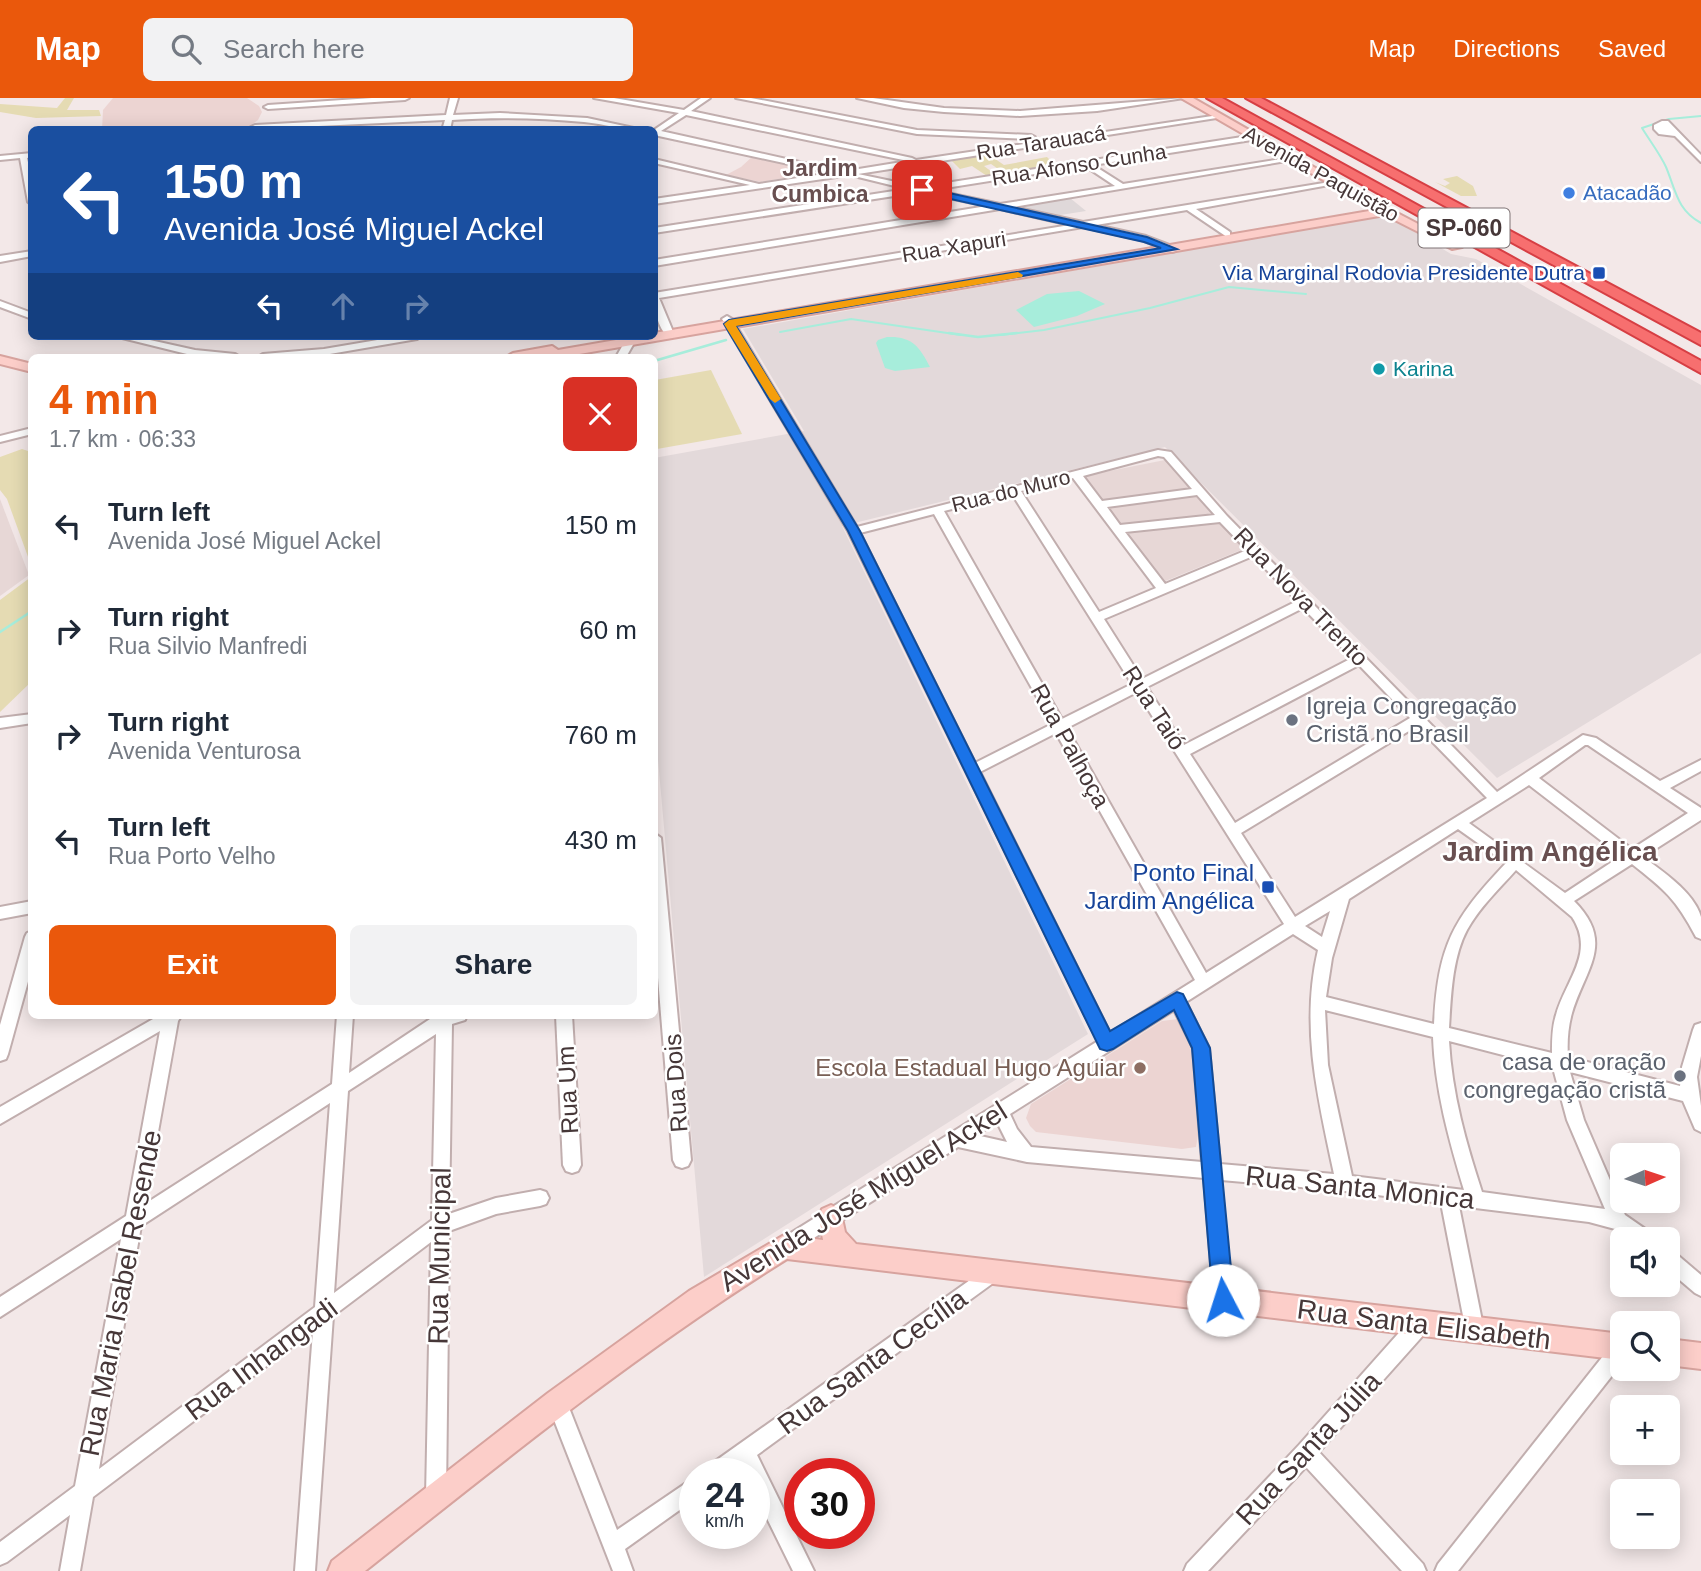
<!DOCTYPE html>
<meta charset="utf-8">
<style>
:root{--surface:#fff;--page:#f2f2f3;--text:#1f2937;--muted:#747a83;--accent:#ea580c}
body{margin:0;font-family:Arial,sans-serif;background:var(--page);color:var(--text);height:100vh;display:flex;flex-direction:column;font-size:26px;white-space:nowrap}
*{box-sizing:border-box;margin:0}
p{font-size:23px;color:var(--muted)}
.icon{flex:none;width:38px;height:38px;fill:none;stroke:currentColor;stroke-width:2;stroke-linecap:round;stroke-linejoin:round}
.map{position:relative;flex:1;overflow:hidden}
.side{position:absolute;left:28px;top:256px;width:630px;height:665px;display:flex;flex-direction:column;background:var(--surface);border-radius:10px;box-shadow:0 4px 18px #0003}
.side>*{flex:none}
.banner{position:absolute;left:28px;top:28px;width:630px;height:214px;border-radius:10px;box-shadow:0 4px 18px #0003;background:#1a4fa0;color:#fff;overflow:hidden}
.needle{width:46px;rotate:87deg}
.buttons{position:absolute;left:1610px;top:1045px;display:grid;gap:14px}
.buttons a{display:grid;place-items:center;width:70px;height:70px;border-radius:10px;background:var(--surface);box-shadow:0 4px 18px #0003;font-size:35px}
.speed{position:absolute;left:679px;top:1360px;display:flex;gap:14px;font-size:35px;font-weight:700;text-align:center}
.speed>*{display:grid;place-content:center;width:91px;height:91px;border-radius:50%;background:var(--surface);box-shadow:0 4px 18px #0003;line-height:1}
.speed small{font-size:18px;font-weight:400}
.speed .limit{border:10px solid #d22;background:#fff;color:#111}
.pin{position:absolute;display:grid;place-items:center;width:60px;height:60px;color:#fff;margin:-30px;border-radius:14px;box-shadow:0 4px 10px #0006}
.me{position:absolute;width:77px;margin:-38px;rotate:355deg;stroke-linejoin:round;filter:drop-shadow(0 0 5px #0008)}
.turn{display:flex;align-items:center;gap:24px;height:147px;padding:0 21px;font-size:32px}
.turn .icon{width:91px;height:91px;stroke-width:2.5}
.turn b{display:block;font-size:49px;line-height:60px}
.lanes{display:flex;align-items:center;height:66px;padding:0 21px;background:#0003;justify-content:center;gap:35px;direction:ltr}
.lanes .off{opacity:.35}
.round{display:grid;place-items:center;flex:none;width:74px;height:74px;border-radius:10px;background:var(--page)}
.summary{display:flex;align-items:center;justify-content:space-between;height:119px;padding:0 21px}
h1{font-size:42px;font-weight:800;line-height:52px;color:var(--accent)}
.action{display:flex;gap:14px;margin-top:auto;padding:14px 21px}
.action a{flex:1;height:80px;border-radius:10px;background:var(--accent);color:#fff;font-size:28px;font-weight:800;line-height:80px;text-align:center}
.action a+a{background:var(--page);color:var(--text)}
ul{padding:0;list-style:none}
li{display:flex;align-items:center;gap:21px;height:105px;padding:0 21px}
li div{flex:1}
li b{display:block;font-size:26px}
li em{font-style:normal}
header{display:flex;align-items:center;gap:42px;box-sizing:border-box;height:98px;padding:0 35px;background:var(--accent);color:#fff}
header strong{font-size:33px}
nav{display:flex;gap:38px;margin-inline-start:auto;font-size:24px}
.search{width:490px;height:63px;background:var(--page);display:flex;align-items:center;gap:18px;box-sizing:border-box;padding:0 24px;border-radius:10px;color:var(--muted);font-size:26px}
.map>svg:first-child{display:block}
.residential{fill:#e7d7d6}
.industrial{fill:#e3d9da}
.education{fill:#ecd4d2}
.green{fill:#e5dbb3}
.parking{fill:#dfd8d9}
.water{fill:#a7eddb}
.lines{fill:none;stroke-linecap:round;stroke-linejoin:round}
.stream-far1{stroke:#a7eddb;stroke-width:2}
.stream{stroke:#a7eddb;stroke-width:2.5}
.street-casing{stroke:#c1aeae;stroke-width:4}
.secondary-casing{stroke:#d7a39e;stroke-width:4}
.highway-casing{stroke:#d63f44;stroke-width:4}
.street{fill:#fff;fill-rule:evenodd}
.secondary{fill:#fccec9;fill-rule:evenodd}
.highway{fill:#f76f6f;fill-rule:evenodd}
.route{fill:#1a73e8;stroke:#114b97;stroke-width:2}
.slow{fill:#f59e0b}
.shop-dot{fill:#3f7fe0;stroke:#fff;stroke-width:2.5}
.transit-dot{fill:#1a4fb4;stroke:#fff;stroke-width:2.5}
.culture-dot{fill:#0f9aa8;stroke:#fff;stroke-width:2.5}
.worship-dot{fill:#6b7280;stroke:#fff;stroke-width:2.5}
.education-dot{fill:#8d6e63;stroke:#fff;stroke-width:2.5}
.labels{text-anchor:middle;stroke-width:5;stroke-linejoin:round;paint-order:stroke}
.far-street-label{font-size:21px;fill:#463738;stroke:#fff}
.far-shop-label{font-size:21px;fill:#366cbe;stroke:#fff;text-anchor:start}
.far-transit-label{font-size:21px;fill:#164399;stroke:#fff;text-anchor:end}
.far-culture-label{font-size:21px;fill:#0d838f;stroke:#fff;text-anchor:start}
.far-quarter-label{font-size:23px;font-weight:bold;fill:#684f50;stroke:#fff}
.shield{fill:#fff;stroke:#7e7374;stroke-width:2}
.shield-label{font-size:23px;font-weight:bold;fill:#463738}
.street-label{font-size:24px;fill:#463738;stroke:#fff}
.worship-label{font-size:24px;fill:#5b616d;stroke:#fff;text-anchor:start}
.transit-label{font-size:24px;fill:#164399;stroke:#fff;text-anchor:end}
.education-label{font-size:24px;fill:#785e54;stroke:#fff;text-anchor:end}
.quarter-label{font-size:28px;font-weight:bold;fill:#684f50;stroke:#fff}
.near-street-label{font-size:28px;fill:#463738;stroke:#fff}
</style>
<header>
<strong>Map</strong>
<div class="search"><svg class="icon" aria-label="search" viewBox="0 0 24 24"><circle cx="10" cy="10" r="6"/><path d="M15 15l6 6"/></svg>Search here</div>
<nav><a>Map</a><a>Directions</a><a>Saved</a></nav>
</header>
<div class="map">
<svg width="1701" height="1473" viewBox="0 0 1701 1473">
<rect width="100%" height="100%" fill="#f3e8e8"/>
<g class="residential">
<path d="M1165 362 1246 450 1163 484 1084 378Z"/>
<path d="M0 401 29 477 0 498Z"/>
</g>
<path class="industrial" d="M1387 117 1451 156 1476 161 1701 287V555L1497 680 1165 349 842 428 1088 936 704 1179 655 628 654 360 804 333 743 231Z"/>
<g class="education">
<path d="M113 0H247L259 8 262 14 258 22 246 31 102 32 103 12Z"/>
<path d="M753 58 807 70 813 75 761 84 726 77 741 69Z"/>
<path d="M1178 921 1191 935 1198 1037 1196 1049 1182 1051 1036 1034 1030 1028 1026 1020 1031 1006 1162 923Z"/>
</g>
<g class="green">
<path d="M65 0H74L67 12H99L101 18 36 20 0 14V6L57 10Z"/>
<path d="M988 56 1004 67 1047 59 1055 67 1004 75 991 66 984 68 996 77 987 78 972 68 960 71 951 62Z"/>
<path d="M1457 78 1473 88 1477 98H1461L1435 84 1445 88 1450 85 1443 81Z"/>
<path d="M711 272 742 336 657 351 655 282Z"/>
<path d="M22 351 31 354V467L7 401 0 392V359Z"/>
<path d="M31 479V584L0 614V502Z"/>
</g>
<path class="parking" d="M1070 100 1086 113 1054 118 1017 109Z"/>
<g class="water">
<path d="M1079 193 1105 206 1077 218 1034 229 1016 212 1047 196Z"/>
<path d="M887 239C912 238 919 248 930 269L895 273 885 270 876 245 878 242Z"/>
</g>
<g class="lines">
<g class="stream-far1">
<path d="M1701 18 1669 21 1642 30C1650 43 1660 56 1666 69 1676 93 1677 112 1701 125"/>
<path d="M780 234 851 221 961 237"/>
<path d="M1001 237 1044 232 1150 210 1229 189 1306 196"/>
</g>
<g class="stream">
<path d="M949 235 978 239 1017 235"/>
<path d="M654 263 726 242"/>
<path d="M0 534 32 513"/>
</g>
<defs>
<g id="street">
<path d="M372 0H409L405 2 268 11 264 9 268 7Z"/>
<path d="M450 0H458L453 17 500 15 587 20 643 32C623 32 604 26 584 24 540 20 496 19 452 22L450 32H442L445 22 255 31 251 29 255 27 446 17Z"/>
<path d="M594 0H614L684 12 701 0H710L691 13 912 60 916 62 1219 17 1223 19 858 76 920 89 1255 37 1259 39 1258 41 1093 67 1123 86 1294 59 1298 61 1013 109 1083 124 1336 83 1340 85 1196 111 1230 134V138L1227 139 1187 112 1096 127 1146 138 1175 149V153L1172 154 1141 142 1083 129 659 200 674 236 669 239C657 231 654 209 654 195L1070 127 1000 111 654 168V162L987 108 920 94 654 135V130L907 91 850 77 654 106V101L750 87 654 65V61L759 86 830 75 654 37V32L679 15ZM686 17 908 63 834 75V71H831L661 33ZM1085 68 1115 88 1000 106 933 92Z"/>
<path d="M736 0H751L917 32 1031 37 1035 39 1031 41 917 36Z"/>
<path d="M857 0H873L944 10 1020 13 1184 0 1097 13 1020 18 944 14 904 10Z"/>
<path d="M1662 23H1668L1701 57V64L1675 38 1659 36 1654 31V27Z"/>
<path d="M32 55V59L27 60 32 81V106L28 104 20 60 0 62V58Z"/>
<path d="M32 153V158L0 164V158Z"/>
<path d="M0 203 32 215V221L0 209Z"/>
<path d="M727 218 732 221 857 429 1158 352 1171 354 1227 418 1497 694 1583 637 1596 640 1660 683 1701 662V673L1670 690 1701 710V722L1643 759C1662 773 1694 794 1701 819 1701 825 1701 834 1701 841L1696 839C1676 801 1665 792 1632 766L1574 803C1616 845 1585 871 1572 915 1568 929 1567 945 1568 959L1680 988 1682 969 1693 932 1695 927 1701 925V958L1697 979 1701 1008V1034L1695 1031 1683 1003 1570 974 1584 1022 1625 1117 1651 1135 1654 1141H1630L1615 1131 1589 1124 1459 1108 1484 1233 1482 1240 1475 1242 1468 1240 1466 1233 1441 1105 1345 1093 1221 1082 1232 1202 1229 1208 1223 1211 1217 1208 1214 1202 1204 1080 1027 1064 958 1049 790 1155 784 1158 778 1155 775 1149 778 1143 1098 943 848 433 722 221ZM1158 358 1164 359 1192 391 1102 403 1083 378ZM1073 380 1156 490 1099 514 1021 393ZM1012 396 1132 586 1062 621 944 413ZM1197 397 1215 417 1120 427 1107 409ZM934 416 1052 626 975 665 860 435ZM1220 424 1247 452 1165 486 1125 434ZM1253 458 1297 503 1142 581 1104 521ZM1303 510 1352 560 1184 647 1147 589ZM1359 567 1410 620 1235 725 1190 656ZM1137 594 1284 826 1206 875 1067 630ZM1417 628 1487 700 1295 819 1241 735ZM1056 635 1195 882 1110 935 980 674ZM1585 647H1588L1688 715 1632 751 1539 680ZM1529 687 1621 758 1565 795 1469 725ZM1458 731 1506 765C1453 821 1438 847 1434 926L1326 899 1332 860 1349 801ZM1516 772 1572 819C1596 855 1565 883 1556 917 1552 929 1552 943 1552 955L1449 930C1451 899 1452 860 1467 832 1479 810 1499 791 1516 772ZM1330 813 1322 839 1305 828ZM1293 836 1318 852C1300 929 1318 1001 1334 1076L1220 1066 1209 950 1186 904ZM1174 912 1193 950 1202 1064 1031 1049 1017 1031 1010 1016ZM1325 912 1433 939C1435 992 1449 1042 1464 1092L1352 1078 1328 967ZM1449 943 1553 970 1567 1022 1605 1111 1482 1094C1466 1045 1452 996 1449 943ZM997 1024 1007 1044 976 1037Z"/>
<path d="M114 238H132L195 252 235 256 240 259 195 258Z"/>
<path d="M401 238H422L417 241 324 257 258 259 263 256 324 251Z"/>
<path d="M628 238H638L626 259H616Z"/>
<path d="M32 330V336L0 344V338Z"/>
<path d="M32 616V625L0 630V620Z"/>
<path d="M654 735 661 740 691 1062 688 1068 682 1070 676 1068 673 1062 654 831Z"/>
<path d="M32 803V815L0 821V809Z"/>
<path d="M32 833V869L8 956 6 961 0 963V927L25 839 27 835Z"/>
<path d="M160 917H182L178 923 145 1106 332 986 337 917H353L349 975 436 917H467L465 922 452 926 449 1116 496 1100 540 1092 546 1094 549 1100 546 1106 540 1108 496 1116 449 1133 446 1399 443 1406 436 1409 429 1406 426 1399 431 1144 333 1218 315 1473H295L313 1233 93 1399 80 1473H60L70 1417 7 1464 0 1467V1444L75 1388 121 1141 0 1219V1199L126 1118 160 933 0 1026V1009ZM436 936 432 1122 334 1195 348 993ZM330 1005 315 1209 99 1371 141 1128Z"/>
<path d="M556 917H572L581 1067 578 1073 572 1075 566 1073 563 1067Z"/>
<path d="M1668 1151 1674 1154 1701 1177V1198L1695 1195 1668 1172Z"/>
<path d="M994 1165 1000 1168 1003 1174 1000 1180 757 1357 814 1473H793L754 1394V1376H745L742 1368 731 1376H704L707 1369Z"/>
<path d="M1420 1217 1427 1219 1429 1226 1427 1233 1319 1354 1423 1466 1426 1473H1402L1306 1369 1208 1473H1184L1187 1466 1299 1347 1413 1219Z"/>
<path d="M1622 1241V1265L1458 1473H1435L1438 1466 1615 1243Z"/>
<path d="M557 1294 564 1297 617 1432 695 1379V1401L625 1451 633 1473H613L547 1304 550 1297Z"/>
</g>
<g id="secondary">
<path d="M1181 0H1193L1361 96 1462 149 1452 151 1385 117 562 259H506L513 255 552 248 558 252 639 238H654V235L1375 112Z"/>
<path d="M0 258 32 266V274L0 266Z"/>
<path d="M831 1107 840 1111 845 1134 856 1146 1622 1236V1262L787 1161C638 1254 502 1364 365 1473H328L332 1463 548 1295 689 1193 784 1137 823 1142 819 1119 822 1111Z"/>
<path d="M1668 1241 1701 1245V1271L1668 1267Z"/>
</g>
<g id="highway">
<path d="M1207 0H1222L1701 263V275Z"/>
<path d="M1246 0H1261L1701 235V247Z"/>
</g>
</defs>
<use href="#street" class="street-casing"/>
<use href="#secondary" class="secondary-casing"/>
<use href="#highway" class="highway-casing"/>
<use href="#street" class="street"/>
<use href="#secondary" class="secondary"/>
<use href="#highway" class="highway"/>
</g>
<path class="route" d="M922 89 1147 139 1177 151 736 228 860 433 1110 933 1177 894 1183 896 1210 950 1234 1202 1231 1209 1223 1212 1216 1209 1213 1202 1192 950 1174 912 1113 951 1107 953 1100 951 848 433 724 226 729 222 1161 150 1144 144 919 94V90Z"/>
<path class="slow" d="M1018 174 1023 177 1022 179 736 228 781 301 775 305 770 301 724 226 729 222Z"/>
<circle class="shop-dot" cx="1569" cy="95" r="7"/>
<g class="transit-dot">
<rect x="1592" y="168" width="14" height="14" rx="3.5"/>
<rect x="1261" y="782" width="14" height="14" rx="3.5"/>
</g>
<circle class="culture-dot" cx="1379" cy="271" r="7"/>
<g class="worship-dot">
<circle cx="1292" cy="622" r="7"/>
<circle cx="1680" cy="978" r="7"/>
</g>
<circle class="education-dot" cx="1140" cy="970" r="7"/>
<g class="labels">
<g class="far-street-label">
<text transform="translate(1041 45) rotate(-9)" y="7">Rua Tarauacá</text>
<text transform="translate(1079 67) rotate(-9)" y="7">Rua Afonso Cunha</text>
<text transform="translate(1321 76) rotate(29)" y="7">Avenida Paquistão</text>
<text transform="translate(954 149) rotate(-9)" y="7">Rua Xapuri</text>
<text transform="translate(1011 393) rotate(-14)" y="7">Rua do Muro</text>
</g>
<g class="far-shop-label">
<text x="1583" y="102">Atacadão</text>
</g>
<g class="far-transit-label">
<text x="1585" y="182">Via Marginal Rodovia Presidente Dutra</text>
</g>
<g class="far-culture-label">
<text x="1393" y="278">Karina</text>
</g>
<g class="far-quarter-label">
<text x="820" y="78">Jardim<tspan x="820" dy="26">Cumbica</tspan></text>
</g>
<rect class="shield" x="1418.5" y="110.5" width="91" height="39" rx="5"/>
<g class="shield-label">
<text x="1464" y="138">SP-060</text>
</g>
<g class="street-label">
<text transform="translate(1301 499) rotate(46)" y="8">Rua Nova Trento</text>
<text transform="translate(1154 610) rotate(57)" y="8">Rua Taió</text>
<text transform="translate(1070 648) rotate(61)" y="8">Rua Palhoça</text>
<text transform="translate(676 985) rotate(-94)" y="8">Rua Dois</text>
<text transform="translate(568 992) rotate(-93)" y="8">Rua Um</text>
</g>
<g class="worship-label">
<text x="1306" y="616">Igreja Congregação<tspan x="1306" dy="28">Cristã no Brasil</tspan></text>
<text x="1666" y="972" text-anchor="end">casa de oração<tspan x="1666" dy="28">congregação cristã</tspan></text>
</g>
<g class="transit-label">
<text x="1254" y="783">Ponto Final<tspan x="1254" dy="28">Jardim Angélica</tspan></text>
</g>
<g class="education-label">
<text x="1126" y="978">Escola Estadual Hugo Aguiar</text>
</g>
<g class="quarter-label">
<text x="1550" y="763">Jardim Angélica</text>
</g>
<g class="near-street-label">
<text transform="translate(1360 1089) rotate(6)" y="10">Rua Santa Monica</text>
<text transform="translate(863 1098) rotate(-32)" y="10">Avenida José Miguel Ackel</text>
<text transform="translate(439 1158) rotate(-89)" y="10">Rua Municipal</text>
<text transform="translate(120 1195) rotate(-79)" y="10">Rua Maria Isabel Resende</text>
<text transform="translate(1424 1226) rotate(7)" y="10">Rua Santa Elisabeth</text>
<text transform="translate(261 1261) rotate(-37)" y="10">Rua Inhangadi</text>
<text transform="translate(872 1263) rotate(-36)" y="10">Rua Santa Cecília</text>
<text transform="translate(1308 1350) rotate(-47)" y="10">Rua Santa Júlia</text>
</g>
</g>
</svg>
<div class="buttons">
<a><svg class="needle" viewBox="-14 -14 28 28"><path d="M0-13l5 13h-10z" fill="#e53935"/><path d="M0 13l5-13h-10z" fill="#747a83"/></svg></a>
<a><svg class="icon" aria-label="sound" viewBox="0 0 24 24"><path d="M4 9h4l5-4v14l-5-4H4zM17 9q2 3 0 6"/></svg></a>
<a><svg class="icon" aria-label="search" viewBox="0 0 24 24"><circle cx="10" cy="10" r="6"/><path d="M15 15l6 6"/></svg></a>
<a>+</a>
<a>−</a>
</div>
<div class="speed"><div>24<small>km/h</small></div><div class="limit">30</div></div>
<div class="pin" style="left:922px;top:92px;background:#d93025"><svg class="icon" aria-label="arrive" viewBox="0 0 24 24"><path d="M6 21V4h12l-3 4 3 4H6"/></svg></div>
<svg class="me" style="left:1223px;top:1202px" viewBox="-20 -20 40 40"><circle r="19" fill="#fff"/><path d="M0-13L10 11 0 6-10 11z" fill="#1a73e8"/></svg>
<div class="banner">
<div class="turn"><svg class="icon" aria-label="left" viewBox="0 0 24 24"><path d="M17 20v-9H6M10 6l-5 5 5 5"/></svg><div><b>150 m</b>Avenida José Miguel Ackel</div></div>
<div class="lanes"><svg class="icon" aria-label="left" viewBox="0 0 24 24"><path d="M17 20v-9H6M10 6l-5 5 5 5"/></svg><svg class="icon off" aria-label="ahead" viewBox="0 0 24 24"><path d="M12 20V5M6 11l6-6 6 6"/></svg><svg class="icon off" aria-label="right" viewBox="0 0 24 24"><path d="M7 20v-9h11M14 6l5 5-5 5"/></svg></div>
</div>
<section class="side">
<div class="summary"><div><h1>4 min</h1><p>1.7 km · 06:33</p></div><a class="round" style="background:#d93025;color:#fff"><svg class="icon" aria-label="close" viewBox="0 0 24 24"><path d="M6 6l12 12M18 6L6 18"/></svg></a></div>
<ul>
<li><svg class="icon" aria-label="left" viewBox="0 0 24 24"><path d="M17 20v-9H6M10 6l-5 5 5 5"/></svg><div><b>Turn left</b><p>Avenida José Miguel Ackel</p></div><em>150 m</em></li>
<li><svg class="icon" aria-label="right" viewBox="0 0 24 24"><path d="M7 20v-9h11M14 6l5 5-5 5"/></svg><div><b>Turn right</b><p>Rua Silvio Manfredi</p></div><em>60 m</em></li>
<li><svg class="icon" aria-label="right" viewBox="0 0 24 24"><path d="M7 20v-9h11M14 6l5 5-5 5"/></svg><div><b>Turn right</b><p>Avenida Venturosa</p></div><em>760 m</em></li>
<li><svg class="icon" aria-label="left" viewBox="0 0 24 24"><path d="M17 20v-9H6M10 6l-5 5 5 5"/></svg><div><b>Turn left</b><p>Rua Porto Velho</p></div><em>430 m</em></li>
</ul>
<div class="action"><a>Exit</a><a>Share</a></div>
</section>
</div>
